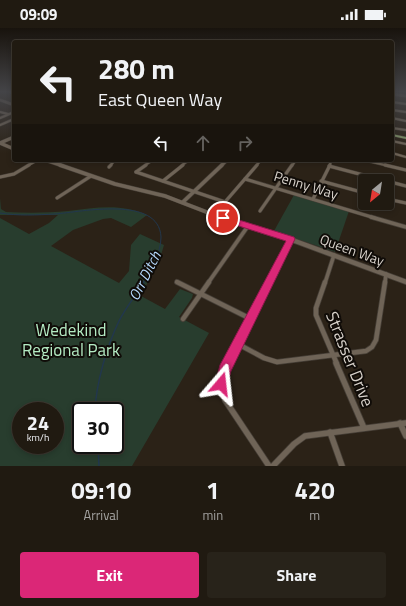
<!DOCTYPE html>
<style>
:root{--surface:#201a11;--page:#28231a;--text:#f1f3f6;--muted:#a2a19f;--line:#3d3831;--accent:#db2777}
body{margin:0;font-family:"Titillium Web",sans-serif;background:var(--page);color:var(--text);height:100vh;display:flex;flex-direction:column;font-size:15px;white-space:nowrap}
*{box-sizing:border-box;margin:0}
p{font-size:13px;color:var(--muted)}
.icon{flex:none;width:22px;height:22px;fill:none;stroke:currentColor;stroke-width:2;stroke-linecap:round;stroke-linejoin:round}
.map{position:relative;height:438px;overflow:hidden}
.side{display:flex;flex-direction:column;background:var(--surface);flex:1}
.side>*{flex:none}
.guide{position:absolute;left:12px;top:12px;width:382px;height:122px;border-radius:4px;box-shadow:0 2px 6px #0003,0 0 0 1px var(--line);background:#201a11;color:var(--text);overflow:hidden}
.needle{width:26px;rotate:210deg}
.fabs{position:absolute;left:358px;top:146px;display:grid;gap:8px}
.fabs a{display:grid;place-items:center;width:36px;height:36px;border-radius:4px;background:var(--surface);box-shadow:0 2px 6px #0003,0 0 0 1px var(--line);font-size:20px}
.speed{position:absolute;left:12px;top:374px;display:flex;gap:8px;font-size:20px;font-weight:700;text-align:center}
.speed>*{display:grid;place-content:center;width:52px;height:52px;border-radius:50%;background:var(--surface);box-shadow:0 2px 6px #0003,0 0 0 1px var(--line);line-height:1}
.speed small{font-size:10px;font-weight:400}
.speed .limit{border:2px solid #111;border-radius:6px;background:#fff;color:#111}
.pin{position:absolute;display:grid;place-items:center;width:34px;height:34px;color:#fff;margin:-17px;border:2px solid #fff;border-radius:50%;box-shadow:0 1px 4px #0007}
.me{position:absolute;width:44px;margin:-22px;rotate:17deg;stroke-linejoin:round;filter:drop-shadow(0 0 3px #0008)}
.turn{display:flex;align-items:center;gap:14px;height:84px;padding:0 20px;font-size:18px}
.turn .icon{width:52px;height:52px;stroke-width:2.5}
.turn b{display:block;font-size:28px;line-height:34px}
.lanes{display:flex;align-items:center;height:38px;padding:0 20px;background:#0003;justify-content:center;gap:20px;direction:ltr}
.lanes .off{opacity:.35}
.eta{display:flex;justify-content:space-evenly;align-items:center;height:68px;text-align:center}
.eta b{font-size:24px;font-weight:700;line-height:28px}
.button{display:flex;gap:8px;margin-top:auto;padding:8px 20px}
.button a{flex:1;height:46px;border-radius:4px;background:var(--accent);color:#fff;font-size:16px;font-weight:700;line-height:46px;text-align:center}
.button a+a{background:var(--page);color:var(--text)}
.status{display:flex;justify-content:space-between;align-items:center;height:28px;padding:0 20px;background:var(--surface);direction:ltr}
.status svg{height:11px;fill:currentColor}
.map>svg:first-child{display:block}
.green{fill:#283d2e;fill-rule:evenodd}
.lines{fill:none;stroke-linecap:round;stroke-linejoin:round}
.stream-far1{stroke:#22374d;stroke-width:1}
.stream{stroke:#22374d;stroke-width:1.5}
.street-far4-casing{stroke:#463f37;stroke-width:3}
.street-far3-casing{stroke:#463f37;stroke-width:4}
.street-far2-casing{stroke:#463f37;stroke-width:5}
.street-far1-casing{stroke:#463f37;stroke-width:6}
.street-casing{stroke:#463f37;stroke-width:7}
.secondary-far3-casing{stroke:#463f37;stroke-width:3.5}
.secondary-far2-casing{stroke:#463f37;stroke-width:4}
.secondary-far1-casing{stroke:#463f37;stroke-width:4.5}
.secondary-casing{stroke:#463f37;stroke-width:6}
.primary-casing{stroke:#463f37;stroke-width:1}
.street-far4{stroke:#6f6457;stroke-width:2}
.street-far3{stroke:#6f6457;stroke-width:3}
.street-far2{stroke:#6f6457;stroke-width:3.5}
.street-far1{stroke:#6f6457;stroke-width:4.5}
.street{stroke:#6f6457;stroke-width:5.5}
.secondary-far3{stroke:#6f6457;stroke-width:2.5}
.secondary-far2{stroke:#6f6457;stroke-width:3}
.secondary-far1{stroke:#6f6457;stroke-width:3.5}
.secondary{stroke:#6f6457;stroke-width:4.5}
.primary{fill:#85996b;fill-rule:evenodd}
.route{fill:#db2777;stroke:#8e194d}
.labels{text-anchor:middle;stroke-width:4;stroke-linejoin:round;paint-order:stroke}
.street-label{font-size:14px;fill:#d9d3cc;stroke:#100c08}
.water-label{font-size:15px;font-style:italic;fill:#b4d7fb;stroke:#100c08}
.near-park-label{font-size:17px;fill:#b4ebc3;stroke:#100c08}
.near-street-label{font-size:17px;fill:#d9d3cc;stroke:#100c08}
</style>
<div class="status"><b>09:09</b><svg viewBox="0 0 49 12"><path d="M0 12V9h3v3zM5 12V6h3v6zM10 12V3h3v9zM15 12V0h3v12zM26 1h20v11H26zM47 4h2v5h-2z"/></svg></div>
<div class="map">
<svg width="406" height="438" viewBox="0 0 406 438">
<rect width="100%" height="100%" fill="#2b2217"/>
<g class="green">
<path d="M294 167 349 183 335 224 274 203Z"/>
<path d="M0 170 1 181 6 184C26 185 48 185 68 183 95 180 121 175 147 187L131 199 111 190 103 191 73 202 51 218 119 255 129 243 131 217 140 206 164 217 161 227 141 268 165 281 180 261 193 266 192 270 179 289 209 305 132 438H0V190L29 206 49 195 58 187H0ZM21 383H55V417H21ZM81 383H115V417H81Z"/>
</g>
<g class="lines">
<path class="stream-far1" d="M0 185C18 188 37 187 55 186 81 184 159 167 161 209 161 225 151 241 143 255"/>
<g class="stream">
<path d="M95 383C96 355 107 318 119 293 126 279 136 267 144 254"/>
<path d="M98 417 99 438"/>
</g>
<defs>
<g id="street-far4">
<path d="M10 64 14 65"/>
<path d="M392 74 406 76"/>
<path d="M392 82 406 84"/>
<path d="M0 84 8 86"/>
<path d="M0 90 14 84"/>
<path d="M392 90 406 93"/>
<path d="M0 97 14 91"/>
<path d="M392 100 406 102"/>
<path d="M392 113 406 116"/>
<path d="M392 125 406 129"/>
<path d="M363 132 389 138"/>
<path d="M27 138 38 132"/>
<path d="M110 138 115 132"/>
<path d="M144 138 153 132"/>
<path d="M181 138 189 132"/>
<path d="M256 138 261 132"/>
<path d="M292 138 296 132"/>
<path d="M329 138 332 132"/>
</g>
<g id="street-far3">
<path d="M385 137 406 142"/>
<path d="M329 138 386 153"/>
<path d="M109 139 111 137"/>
<path d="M136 144 225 174 257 137"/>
<path d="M136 144 146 137"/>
<path d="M0 149 14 146 29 137"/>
<path d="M245 151 375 190"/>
<path d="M163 153 183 137"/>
<path d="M321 153 365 165"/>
<path d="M387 153 406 158"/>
<path d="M57 170 91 148"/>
<path d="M313 171 330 137"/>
<path d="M387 171 406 175"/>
<path d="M260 183 292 137"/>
</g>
<g id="street-far2">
<path d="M371 189 406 199"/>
<path d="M208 255 248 198"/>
<path d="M269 255 291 211"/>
<path d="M325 255 334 227"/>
<path d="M385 255 386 246"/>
</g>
<g id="street-far1">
<path d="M177 254 251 291"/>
<path d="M325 254 316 280V287L337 336"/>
<path d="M183 291 209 254"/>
<path d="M238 316 264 330 277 334 366 323 372 319 376 312 385 254"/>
<path d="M228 336 270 254"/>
</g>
<g id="street">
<path d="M229 335 222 355 225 372 269 438"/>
<path d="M336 335 364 400"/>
<path d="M400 395 406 408"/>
<path d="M330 404 342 438"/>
<path d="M273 438 294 416 305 408 406 395"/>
</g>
<g id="secondary-far3">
<path d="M392 66 406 68"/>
<path d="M0 72 14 77"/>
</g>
<g id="secondary-far2">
<path d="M0 115 14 109"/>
<path d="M0 115 14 121"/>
<path d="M45 132 63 138"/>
<path d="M221 138 227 132"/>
</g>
<g id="secondary-far1">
<path d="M60 137 115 156 165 168 222 190"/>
<path d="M183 174 222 137"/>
</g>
<path id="secondary" d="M219 189 295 213 406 254"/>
<path id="primary" d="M392 106 406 109V111L392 108Z"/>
</defs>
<use href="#street-far4" class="street-far4-casing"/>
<use href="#street-far3" class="street-far3-casing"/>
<use href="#street-far2" class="street-far2-casing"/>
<use href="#street-far1" class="street-far1-casing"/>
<use href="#street" class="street-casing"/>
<use href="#secondary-far3" class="secondary-far3-casing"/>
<use href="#secondary-far2" class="secondary-far2-casing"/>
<use href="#secondary-far1" class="secondary-far1-casing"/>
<use href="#secondary" class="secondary-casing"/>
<use href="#primary" class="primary-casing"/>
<use href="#street-far4" class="street-far4"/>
<use href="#street-far3" class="street-far3"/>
<use href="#street-far2" class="street-far2"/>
<use href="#street-far1" class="street-far1"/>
<use href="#street" class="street"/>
<use href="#secondary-far3" class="secondary-far3"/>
<use href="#secondary-far2" class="secondary-far2"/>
<use href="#secondary-far1" class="secondary-far1"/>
<use href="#secondary" class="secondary"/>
<use href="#primary" class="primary"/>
</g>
<linearGradient id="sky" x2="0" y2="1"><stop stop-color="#18130d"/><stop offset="0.51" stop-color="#444447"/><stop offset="1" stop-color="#444447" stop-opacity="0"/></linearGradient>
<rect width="406" height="125" fill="url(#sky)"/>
<path class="route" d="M223 187 294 209 295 211 231 343 226 361 221 363 217 361 215 356 220 337 286 213 220 192V188Z"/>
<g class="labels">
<g class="street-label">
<text transform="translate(306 157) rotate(17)" y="5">Penny Way</text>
<text transform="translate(352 222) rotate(20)" y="5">Queen Way</text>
</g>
<g class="water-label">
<text transform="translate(145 248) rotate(-63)" y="5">Orr Ditch</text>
</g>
<g class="near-park-label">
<text x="71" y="308">Wedekind<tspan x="71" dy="20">Regional Park</tspan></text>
</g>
<g class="near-street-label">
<text transform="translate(350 331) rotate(68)" y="6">Strasser Drive</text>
</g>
</g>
</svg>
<div class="fabs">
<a><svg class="needle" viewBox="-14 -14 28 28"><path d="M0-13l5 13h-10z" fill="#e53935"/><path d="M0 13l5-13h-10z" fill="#a2a19f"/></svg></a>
</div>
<div class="speed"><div>24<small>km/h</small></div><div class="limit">30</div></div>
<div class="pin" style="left:223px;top:190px;background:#d93025"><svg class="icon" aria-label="arrive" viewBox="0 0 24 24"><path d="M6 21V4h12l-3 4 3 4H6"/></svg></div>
<svg class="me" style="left:221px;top:356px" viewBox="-20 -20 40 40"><path d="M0-17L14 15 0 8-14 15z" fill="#db2777" stroke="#fff" stroke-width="4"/></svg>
<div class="guide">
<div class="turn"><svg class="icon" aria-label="left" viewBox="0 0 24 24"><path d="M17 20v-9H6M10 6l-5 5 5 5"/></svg><div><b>280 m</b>East Queen Way</div></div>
<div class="lanes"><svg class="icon" aria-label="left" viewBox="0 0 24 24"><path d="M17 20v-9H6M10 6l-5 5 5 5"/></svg><svg class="icon off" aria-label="ahead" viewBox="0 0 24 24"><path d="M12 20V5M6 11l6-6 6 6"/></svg><svg class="icon off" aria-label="right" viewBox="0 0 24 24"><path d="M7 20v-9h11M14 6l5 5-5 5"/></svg></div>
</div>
</div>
<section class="side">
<div class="eta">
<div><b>09:10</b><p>Arrival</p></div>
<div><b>1</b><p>min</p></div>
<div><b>420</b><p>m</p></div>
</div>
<div class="button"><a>Exit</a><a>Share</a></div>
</section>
